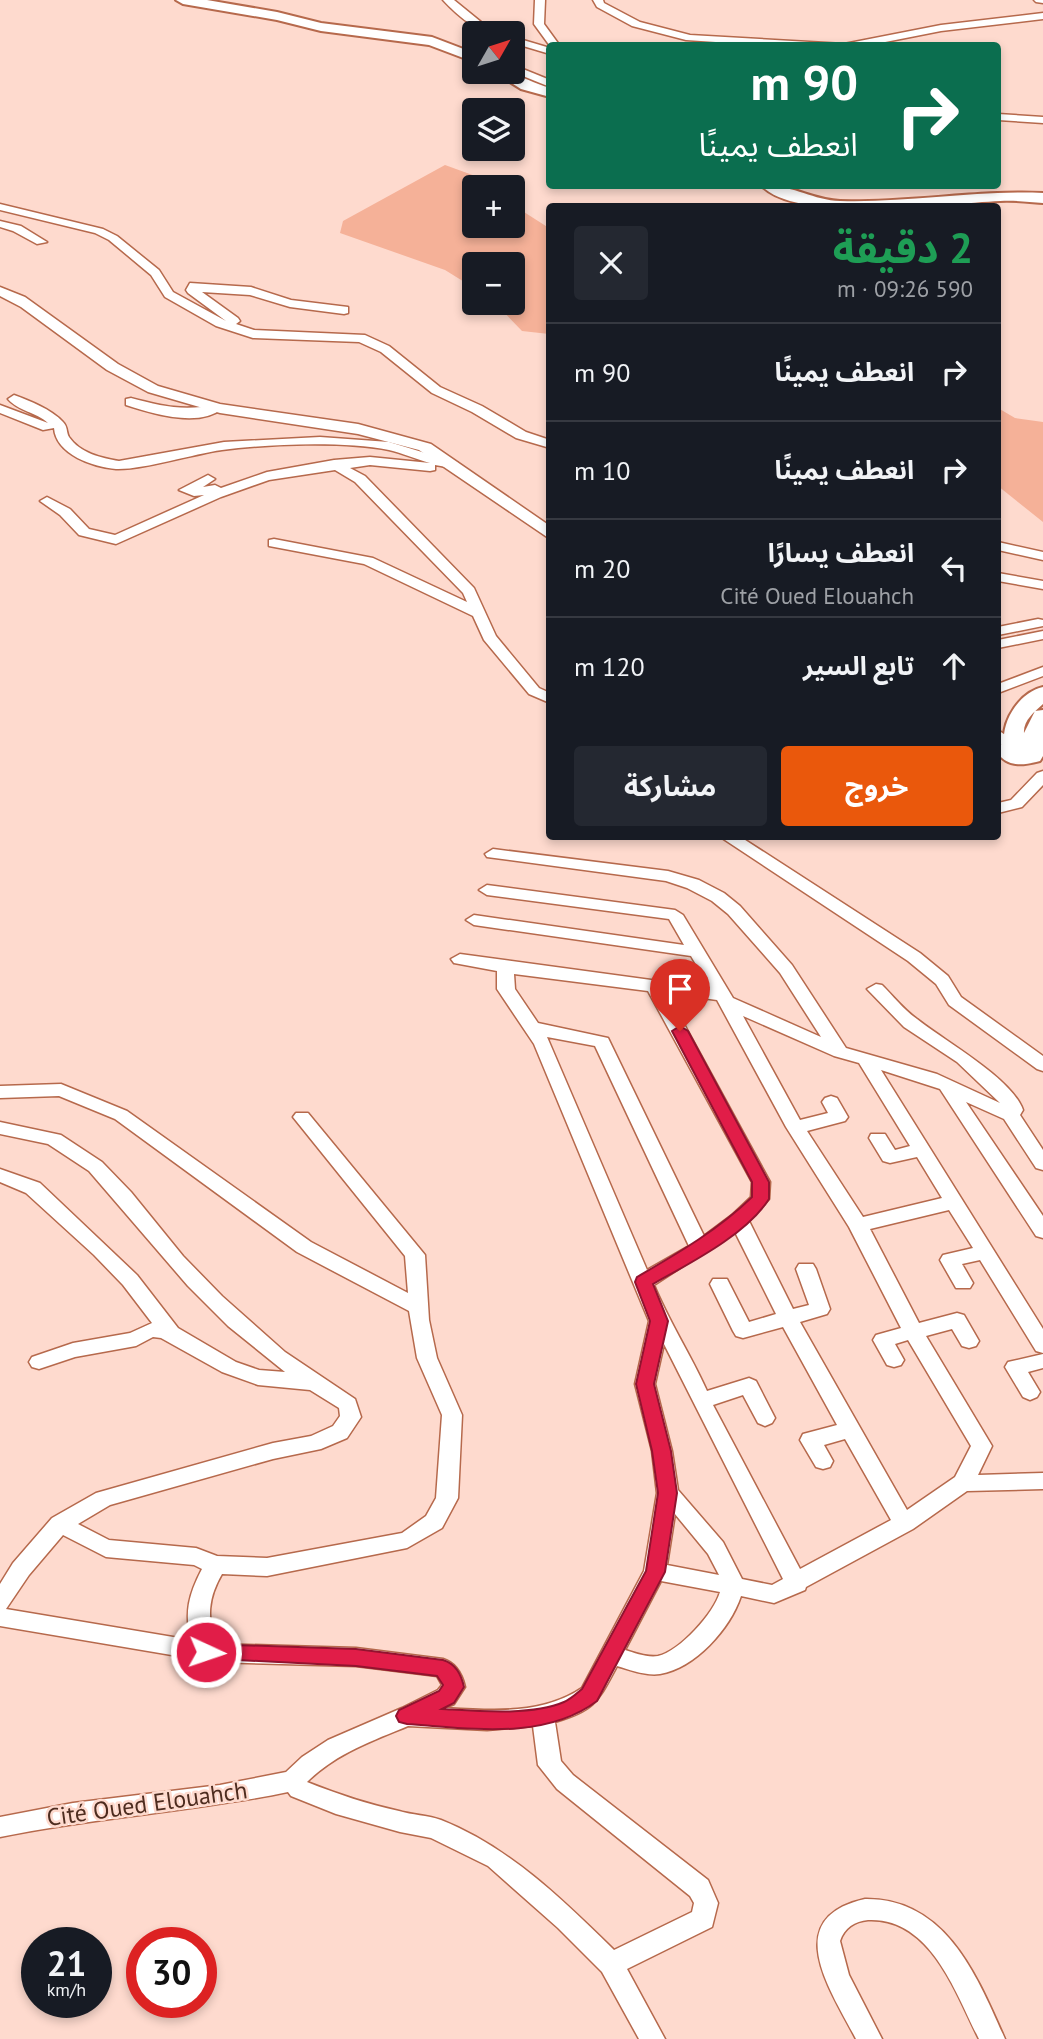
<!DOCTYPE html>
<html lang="ar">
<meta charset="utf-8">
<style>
:root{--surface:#171b24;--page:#242831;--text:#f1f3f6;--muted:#9ea1a6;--line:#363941;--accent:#ea580c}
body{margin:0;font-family:"PT Sans","Noto Sans Arabic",sans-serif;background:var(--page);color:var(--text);direction:rtl;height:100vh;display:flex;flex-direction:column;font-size:26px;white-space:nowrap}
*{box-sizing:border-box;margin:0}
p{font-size:23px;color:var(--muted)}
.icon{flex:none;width:38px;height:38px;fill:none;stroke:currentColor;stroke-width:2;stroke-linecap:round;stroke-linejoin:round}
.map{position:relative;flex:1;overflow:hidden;direction:ltr}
.sheet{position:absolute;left:546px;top:203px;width:455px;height:637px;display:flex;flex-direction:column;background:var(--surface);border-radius:7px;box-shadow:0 4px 10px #0003;direction:rtl}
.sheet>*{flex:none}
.banner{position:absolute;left:546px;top:42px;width:455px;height:147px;border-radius:7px;box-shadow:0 4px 10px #0003;direction:rtl;background:#0b6e4f;color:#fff;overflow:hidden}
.needle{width:46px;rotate:51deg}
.tools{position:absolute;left:462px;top:21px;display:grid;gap:14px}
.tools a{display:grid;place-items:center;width:63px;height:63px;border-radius:7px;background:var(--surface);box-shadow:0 4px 10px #0003;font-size:35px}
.speed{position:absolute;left:21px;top:1927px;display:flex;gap:14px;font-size:35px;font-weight:700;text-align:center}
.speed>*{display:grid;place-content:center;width:91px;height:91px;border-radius:50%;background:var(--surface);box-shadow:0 4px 10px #0003;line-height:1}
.speed small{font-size:18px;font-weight:400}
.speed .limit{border:10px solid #d22;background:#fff;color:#111}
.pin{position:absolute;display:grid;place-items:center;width:60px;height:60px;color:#fff;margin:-72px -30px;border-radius:50% 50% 50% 0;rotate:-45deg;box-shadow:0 0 7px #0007}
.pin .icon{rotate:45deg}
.me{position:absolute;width:77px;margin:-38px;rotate:93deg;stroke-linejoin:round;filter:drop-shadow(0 0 5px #0008)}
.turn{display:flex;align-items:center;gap:24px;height:147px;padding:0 28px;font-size:32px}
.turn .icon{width:91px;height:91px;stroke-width:2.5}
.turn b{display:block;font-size:49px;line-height:60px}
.round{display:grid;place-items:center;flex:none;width:74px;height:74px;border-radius:7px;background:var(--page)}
.headline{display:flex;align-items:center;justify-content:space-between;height:119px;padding:0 28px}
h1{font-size:42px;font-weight:700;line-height:52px;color:#1e9e55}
.action{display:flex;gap:14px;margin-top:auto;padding:14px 28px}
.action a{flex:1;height:80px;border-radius:7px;background:var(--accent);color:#fff;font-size:28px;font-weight:700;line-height:80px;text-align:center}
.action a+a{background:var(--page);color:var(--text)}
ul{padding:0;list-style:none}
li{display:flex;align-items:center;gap:21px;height:98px;padding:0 28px;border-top:2px solid var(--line)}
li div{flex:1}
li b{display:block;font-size:26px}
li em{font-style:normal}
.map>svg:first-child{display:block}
.green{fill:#f5b198}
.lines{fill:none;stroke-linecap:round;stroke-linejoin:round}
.minor-casing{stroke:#b6694c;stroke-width:3}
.tertiary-casing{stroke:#b6694c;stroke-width:3}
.secondary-casing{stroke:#b6694c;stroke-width:4}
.minor{fill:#fff;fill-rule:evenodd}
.tertiary{fill:#fff;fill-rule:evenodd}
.secondary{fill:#fff;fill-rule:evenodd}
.route{fill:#e11d48;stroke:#92132f;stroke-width:2}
.labels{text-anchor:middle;stroke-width:5;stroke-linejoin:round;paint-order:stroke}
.near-street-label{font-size:24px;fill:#4d2c1f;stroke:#fedace}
</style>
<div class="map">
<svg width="1043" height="2039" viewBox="0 0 1043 2039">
<rect width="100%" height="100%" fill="#fedace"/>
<g class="green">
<path d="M445 165 478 177 491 187H474V226H513V205L549 228V334L522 331 495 303H513V264H474V288L445 270 340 233 343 221Z"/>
<path d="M998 408 1015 418 1043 422V522L998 486Z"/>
</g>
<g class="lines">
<defs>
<g id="minor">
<path d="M443 0H454L481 22 500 33C478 34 458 16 443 0Z"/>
<path d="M535 0H545L544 24 560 46H550L534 24Z"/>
<path d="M593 0H603L604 3 640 22 690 35 844 44 941 25 1043 13V19L941 31 865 46H775L686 40 632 26 597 7Z"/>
<path d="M1034 0H1043V3L1036 2Z"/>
<path d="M513 37 550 48V54L513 43Z"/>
<path d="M513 65 550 80V87L513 72Z"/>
<path d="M998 114 1043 117V123L998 120Z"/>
<path d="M0 204 103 229 117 236 159 270 173 292 226 321 188 293 186 290 190 283 251 287 291 300 348 307V313L344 314 290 307 250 295 202 292 238 318 240 321 236 324 254 330 365 335 389 346 440 387 482 406 526 432 550 440V448L516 438 472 412 432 393 381 352 359 342 253 338 216 326 165 297 151 275 109 240 95 233 0 210Z"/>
<path d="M0 221 21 226 47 242 37 244 13 231 0 227Z"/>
<path d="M14 395C30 401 51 409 63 422 68 427 66 432 69 437 80 453 101 458 119 461L224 442 320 437 389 442 458 463V469L435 465V470L430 471 370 465 350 468 365 476 474 588 496 636 539 688 550 693V703L529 694 484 640 473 616 364 564 269 546V540L274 539 373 558 467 602 463 593 355 482 335 470 269 480 221 497 116 544 79 535 60 515 40 501 47 497 70 509 89 529 115 535 204 495 194 496 179 490 208 475 215 479 203 487 215 485 221 488 267 472 334 460 370 457 430 463C416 459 402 453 389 450 343 441 269 444 222 450 193 454 143 470 116 469 94 467 56 455 54 428L43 430 0 413V405L48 423C36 412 18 411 8 399Z"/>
<path d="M131 398C162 406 185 412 217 404L223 408C199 428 154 414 126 405V399Z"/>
<path d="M998 542 1043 552V560L998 550Z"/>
<path d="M998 573 1043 581V589L998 581Z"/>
<path d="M1038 619 1043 620V626L998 635V627Z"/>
<path d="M1043 631V639L998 648V640Z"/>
<path d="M1043 667V676L998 693V684Z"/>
<path d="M998 730 1020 745 1017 748H1007L998 742Z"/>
<path d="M1043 771V785L1022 807 998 813V803L1011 800 1037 773Z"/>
<path d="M719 836H739L920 953 948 976 961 997 1043 1056V1071L1037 1069 949 1005 936 984 908 961Z"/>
<path d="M493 849 668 871 699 880 724 893 740 906 792 965 846 1048 937 1074 1000 1103 957 1062 904 1027 867 989 876 984 882 985C893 996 904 1010 917 1019 943 1040 1012 1078 1023 1110L1020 1115 1043 1150V1170L1036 1168 1004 1119 966 1102 1043 1216V1238L1036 1236 940 1089 881 1070 1043 1329V1353L1036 1351 980 1260 962 1264 973 1283 970 1288H956L940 1260 943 1255 973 1248 949 1210 870 1229 919 1323 957 1313 964 1315 979 1341 976 1346 969 1348 962 1346 952 1329 926 1336 992 1446 978 1475 1043 1473V1489L967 1491 913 1529 806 1587 805 1590 774 1603 741 1596C730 1629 695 1668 660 1674 646 1676 630 1670 617 1666 598 1701 596 1710 555 1722L561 1761 573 1775 708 1880 718 1903 712 1927 627 1969 665 2039H639L602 1972 558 1928 488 1866 431 1838 400 1832 336 1814 291 1796 288 1792C193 1812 95 1817 0 1837V1817L73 1803 220 1785 286 1772 302 1757 328 1740 402 1708 438 1690 442 1685 437 1676 356 1666 213 1662 0 1626V1584L13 1563 52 1518 96 1493 273 1443 311 1436 333 1426 340 1416 339 1408 310 1390 258 1385 222 1372 161 1338 153 1337 136 1346 75 1357 39 1369 32 1367 29 1362 32 1357 73 1343 130 1333 152 1323 123 1285 94 1255 26 1193 0 1182V1169L40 1183 137 1275 178 1328 236 1362 259 1370 285 1372 228 1326 188 1286 89 1171 48 1144 0 1134V1122L61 1135 102 1162 131 1192 183 1256 222 1296 285 1352 355 1399 361 1417 347 1438 321 1449 273 1459 110 1505 78 1524 109 1540 196 1548 217 1556 267 1558 402 1533 426 1516 436 1498 442 1415 417 1358 409 1311 297 1252 115 1119 59 1096 0 1098V1086L61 1084 127 1111 311 1242 408 1293 405 1256 293 1117 296 1113H308L425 1255 429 1320 437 1358 462 1415 458 1498 442 1528 407 1548 267 1576 222 1574C208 1598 207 1617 215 1644L356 1648 443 1659C456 1663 462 1674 465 1687L454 1704 444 1708C491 1711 542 1715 582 1688L644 1571 657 1493 652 1451 635 1384 649 1321 534 1044 497 989V971L454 963 451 959 460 954 710 988 691 956 474 925 466 920 474 915 684 945 669 919 487 895 479 890 487 885 675 910 683 915 733 998 821 1037 780 973 728 914 712 901 687 888 666 881 487 857 485 854ZM514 974 648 991 752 1182 751 1197 732 1215 704 1236 608 1038 538 1023 515 989ZM667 993 717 1000 786 1127 849 1227 901 1328 876 1335 873 1340 887 1365 894 1367 901 1365 904 1360 895 1344 908 1340 971 1446 955 1477 907 1510 800 1322 827 1314 830 1309 816 1269 813 1264H799L796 1269 809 1305 793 1309 749 1221 769 1199 770 1182ZM743 1016 834 1056 859 1063 910 1146 895 1150 885 1134H871L869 1138 883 1161 890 1163 917 1157 942 1198 863 1217 807 1131 845 1121 848 1117 837 1098 831 1096 825 1098 822 1102 828 1113 800 1120ZM547 1037 595 1046 689 1246 647 1270ZM735 1232 776 1314 749 1322 727 1279H713L710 1284 733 1331 736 1336 743 1338 783 1327 837 1425 803 1434 800 1440 816 1467 823 1469 830 1467 833 1461 824 1445 845 1439 891 1520 800 1569 713 1405 743 1395 758 1423 765 1426 772 1423 775 1418 756 1381 749 1378 707 1391C691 1355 669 1322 654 1285ZM664 1344 783 1579 772 1585 742 1579 723 1542 678 1490 672 1451 655 1384ZM675 1514 708 1554 719 1575 667 1565ZM63 1535 106 1557 194 1565 202 1569C189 1594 184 1612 191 1640L6 1609 29 1575ZM661 1581 720 1592C714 1613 680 1651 658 1656 648 1658 635 1653 625 1650ZM408 1726 487 1730 533 1726 538 1765 557 1789 690 1896 694 1903 692 1912 614 1950C562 1899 509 1847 441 1820 427 1815 412 1815 399 1811 367 1804 337 1794 307 1782 335 1754 372 1741 408 1726Z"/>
<path d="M1043 1354V1368L1028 1372 1040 1392 1037 1397 1030 1400 1023 1397 1005 1367 1008 1362Z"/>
<path d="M865 1899C946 1898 977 1976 1005 2039H979C956 1994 931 1917 868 1920 855 1921 844 1928 840 1941L849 1975 882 2039H856C830 1989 780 1918 865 1899Z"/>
</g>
<path id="tertiary" d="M0 287 25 297 118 364 158 386 220 404 358 424 431 444 550 526V539L419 450 358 434 220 413 148 392 107 370 21 307 0 296Z"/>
<g id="secondary">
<path d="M176 0H207L277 12 321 23 432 37 474 53V62L429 45 321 31 277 20 183 4Z"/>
<path d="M494 72C514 71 530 82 550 88V97L521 89Z"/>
<path d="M762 186C789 183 812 200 840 201 908 203 975 190 1043 193V203C1029 202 1014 200 1000 201 950 203 797 224 762 186Z"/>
<path d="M1043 687V704C1034 712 1023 721 1024 733L1035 711 1043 710V756L1040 761C1024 765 1010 768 998 754V747L1004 742C1002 720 1020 692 1043 687Z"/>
</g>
</defs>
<use href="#minor" class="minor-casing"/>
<use href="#tertiary" class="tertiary-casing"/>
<use href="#secondary" class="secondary-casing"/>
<use href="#minor" class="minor"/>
<use href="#tertiary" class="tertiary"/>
<use href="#secondary" class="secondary"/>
</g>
<path class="route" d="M680 1026 688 1031 769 1182V1199C746 1235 690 1263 653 1284L668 1321 654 1384 671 1451 677 1493 665 1572 597 1701C544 1741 469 1728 407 1724L399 1722 396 1716 399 1710 439 1691 443 1685 437 1676 356 1666 199 1658 196 1652 199 1646 206 1644 356 1649 443 1660C456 1664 461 1674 464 1687L454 1703 442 1709C477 1711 531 1716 564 1702 571 1699 577 1693 582 1689L646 1571 658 1493 652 1451 636 1384 650 1321 635 1282 637 1277C678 1253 718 1230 752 1197V1182L672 1031Z"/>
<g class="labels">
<g class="near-street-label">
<text transform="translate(147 1804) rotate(-8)" y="8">Cité Oued Elouahch</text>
</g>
</g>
</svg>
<div class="tools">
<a><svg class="needle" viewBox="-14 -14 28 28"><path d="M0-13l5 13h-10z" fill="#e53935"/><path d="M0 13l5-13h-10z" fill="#9ea1a6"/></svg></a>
<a><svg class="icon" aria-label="layers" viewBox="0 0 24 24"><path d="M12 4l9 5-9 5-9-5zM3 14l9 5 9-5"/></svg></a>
<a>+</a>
<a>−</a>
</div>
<div class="speed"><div>21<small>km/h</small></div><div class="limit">30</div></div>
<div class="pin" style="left:680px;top:1031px;background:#d93025"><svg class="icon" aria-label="arrive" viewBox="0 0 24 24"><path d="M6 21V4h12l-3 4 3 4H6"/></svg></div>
<svg class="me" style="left:206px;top:1652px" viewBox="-20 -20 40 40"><circle r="17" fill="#e11d48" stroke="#fff" stroke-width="3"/><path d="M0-11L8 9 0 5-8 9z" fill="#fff"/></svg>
<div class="banner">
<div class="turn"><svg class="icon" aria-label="right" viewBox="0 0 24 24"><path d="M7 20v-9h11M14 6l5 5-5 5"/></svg><div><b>90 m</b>انعطف يمينًا</div></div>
</div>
<section class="sheet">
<div class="headline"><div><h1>2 دقيقة</h1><p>590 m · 09:26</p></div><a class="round"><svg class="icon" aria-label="close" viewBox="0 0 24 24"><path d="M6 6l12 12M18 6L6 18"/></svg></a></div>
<ul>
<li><svg class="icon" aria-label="right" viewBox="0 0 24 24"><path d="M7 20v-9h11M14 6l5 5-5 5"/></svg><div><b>انعطف يمينًا</b></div><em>90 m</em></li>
<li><svg class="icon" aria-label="right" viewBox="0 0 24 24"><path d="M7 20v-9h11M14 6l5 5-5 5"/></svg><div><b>انعطف يمينًا</b></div><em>10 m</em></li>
<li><svg class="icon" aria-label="left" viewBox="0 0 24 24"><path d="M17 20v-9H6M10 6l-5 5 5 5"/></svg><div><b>انعطف يسارًا</b><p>Cité Oued Elouahch</p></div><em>20 m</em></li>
<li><svg class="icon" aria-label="ahead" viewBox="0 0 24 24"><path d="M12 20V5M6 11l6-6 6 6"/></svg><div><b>تابع السير</b></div><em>120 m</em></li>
</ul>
<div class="action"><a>خروج</a><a>مشاركة</a></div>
</section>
</div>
